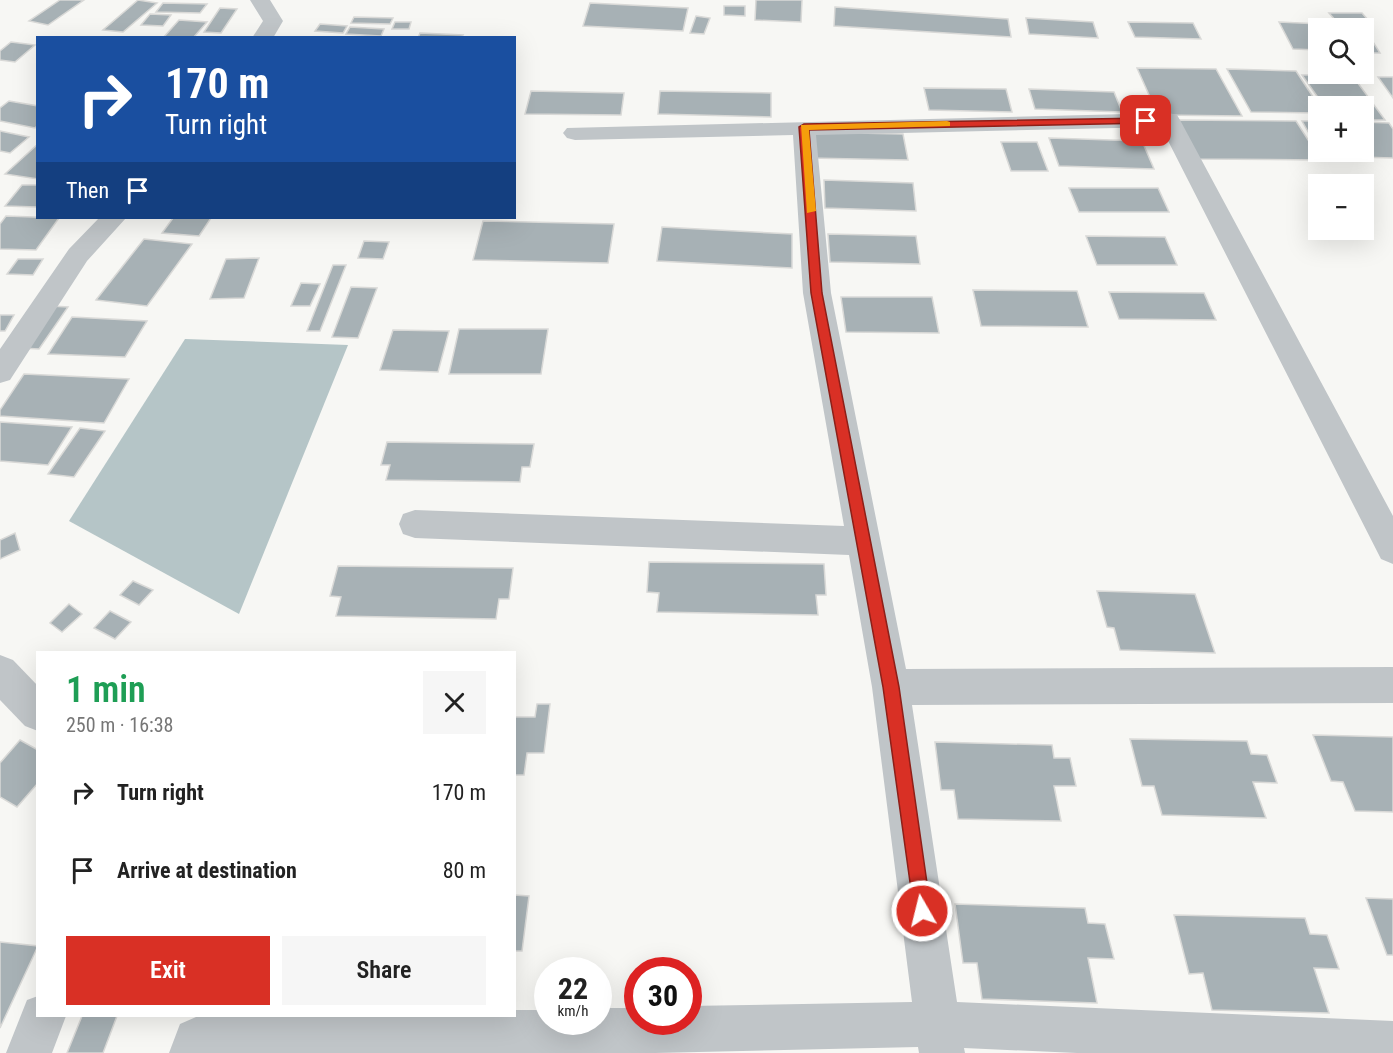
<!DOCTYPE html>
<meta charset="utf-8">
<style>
:root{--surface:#fff;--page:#f6f6f6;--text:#222;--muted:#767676;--accent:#d93025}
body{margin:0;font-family:"Roboto Condensed",sans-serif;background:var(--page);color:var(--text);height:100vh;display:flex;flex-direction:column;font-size:22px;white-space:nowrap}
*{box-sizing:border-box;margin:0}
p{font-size:20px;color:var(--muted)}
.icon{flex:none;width:33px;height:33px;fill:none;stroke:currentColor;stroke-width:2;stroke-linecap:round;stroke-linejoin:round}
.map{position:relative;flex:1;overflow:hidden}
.side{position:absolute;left:36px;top:651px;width:480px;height:366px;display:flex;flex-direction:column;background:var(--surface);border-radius:0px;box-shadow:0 6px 24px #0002}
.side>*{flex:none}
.hud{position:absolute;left:36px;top:36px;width:480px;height:183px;border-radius:0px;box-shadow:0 6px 24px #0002;background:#1a4fa0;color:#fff;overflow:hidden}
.fabs{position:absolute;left:1308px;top:18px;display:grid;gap:12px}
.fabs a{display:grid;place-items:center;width:66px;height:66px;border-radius:0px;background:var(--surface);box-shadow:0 6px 24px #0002;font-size:30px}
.speed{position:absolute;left:534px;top:957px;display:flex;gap:12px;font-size:30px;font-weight:700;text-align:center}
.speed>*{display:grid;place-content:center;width:78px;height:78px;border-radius:50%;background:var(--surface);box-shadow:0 6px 24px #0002;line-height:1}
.speed small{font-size:15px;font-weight:400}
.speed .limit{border:9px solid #d22;background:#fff;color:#111}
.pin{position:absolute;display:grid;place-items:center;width:51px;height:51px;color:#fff;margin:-26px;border-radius:12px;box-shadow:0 3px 9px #0006}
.me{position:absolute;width:66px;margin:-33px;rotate:352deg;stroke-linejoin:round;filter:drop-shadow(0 0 4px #0008)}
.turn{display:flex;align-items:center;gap:21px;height:126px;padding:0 30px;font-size:27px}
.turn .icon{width:78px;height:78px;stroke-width:2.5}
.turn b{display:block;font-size:42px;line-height:51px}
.then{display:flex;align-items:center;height:57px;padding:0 30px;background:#0003;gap:12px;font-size:22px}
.round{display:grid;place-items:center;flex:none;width:63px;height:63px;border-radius:0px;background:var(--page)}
.head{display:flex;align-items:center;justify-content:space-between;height:102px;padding:0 30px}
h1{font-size:36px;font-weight:600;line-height:45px;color:#1e9e55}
.cta{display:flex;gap:12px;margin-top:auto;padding:12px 30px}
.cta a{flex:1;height:69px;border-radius:0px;background:var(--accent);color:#fff;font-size:24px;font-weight:600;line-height:69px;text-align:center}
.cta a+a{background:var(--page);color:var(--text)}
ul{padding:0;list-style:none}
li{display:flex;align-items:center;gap:18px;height:78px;padding:0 30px}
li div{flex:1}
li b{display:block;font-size:22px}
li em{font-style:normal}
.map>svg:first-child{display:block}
.water{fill:#b5c5c7}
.building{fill:#a7b1b5;stroke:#d9d9d7;stroke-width:1.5}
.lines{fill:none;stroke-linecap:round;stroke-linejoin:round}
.minor{fill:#c0c5c8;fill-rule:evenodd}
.route{fill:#d93025;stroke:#8d1f18;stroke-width:1.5}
.slow{fill:#f59e0b}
</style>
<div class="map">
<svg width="1393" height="1053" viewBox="0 0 1393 1053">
<rect width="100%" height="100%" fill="#f7f7f4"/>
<path class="water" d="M185 339 348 345 239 614 69 521Z"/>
<g class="building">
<path d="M60 0H84L48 25 29 21Z"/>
<path d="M138 0 157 3 123 32 103 30Z"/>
<path d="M756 0H802L801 22 755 20Z"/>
<path d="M163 3 207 4 200 13 156 12Z"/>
<path d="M590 3 688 8 683 31 583 26Z"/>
<path d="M724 6H745V16L724 15Z"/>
<path d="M835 7 1008 19 1011 37 834 26Z"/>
<path d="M220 8 237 9 221 33 204 32Z"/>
<path d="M1329 13H1362L1369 21H1336Z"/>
<path d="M150 14 171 15 163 26 141 25Z"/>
<path d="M696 16 710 18 704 34 690 33Z"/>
<path d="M354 17 393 18 390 24 351 23Z"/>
<path d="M1026 18 1093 22 1098 38 1029 34Z"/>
<path d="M179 20 207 22 193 38H163Z"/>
<path d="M395 22H411L409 29H392Z"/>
<path d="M1128 22 1193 23 1201 39 1135 37Z"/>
<path d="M1279 22 1363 26 1380 53H1364V28H1318V50L1293 49Z"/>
<path d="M320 24 347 26 343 33 315 31Z"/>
<path d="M350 27 384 29 381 36 346 34Z"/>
<path d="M420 33 463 35 461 38H418Z"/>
<path d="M11 42 35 45 15 62 0 60V51Z"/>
<path d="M1137 68 1216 69 1242 116 1158 115Z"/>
<path d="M1227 69 1296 71 1319 106 1318 113 1251 112Z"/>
<path d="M1302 75H1352L1385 120H1364V106H1324Z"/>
<path d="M1378 77H1393V98Z"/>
<path d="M924 88 1006 89 1012 112 929 110Z"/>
<path d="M1029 89 1114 92 1122 112 1035 109Z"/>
<path d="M531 91 624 93 621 115 525 114Z"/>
<path d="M660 91 771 93V117L658 114Z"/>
<path d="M9 101 38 106V125L35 128 0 121V108Z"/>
<path d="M1178 120 1296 121 1321 160 1197 159Z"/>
<path d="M1302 121H1318V149Z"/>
<path d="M1364 122 1389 123 1393 129V158L1323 156 1320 152H1364Z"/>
<path d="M0 131 29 137 10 153 0 151Z"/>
<path d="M808 132 903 134 908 160 809 158Z"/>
<path d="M1049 138 1142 141 1154 169 1059 166Z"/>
<path d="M1001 142H1037L1048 171H1011Z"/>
<path d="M38 144V179L5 174Z"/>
<path d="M824 180 913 183 916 211 825 208Z"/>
<path d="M22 185H38V207L5 206Z"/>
<path d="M1069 188H1158L1169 212H1079Z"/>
<path d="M6 216 59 218 36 250 0 249V224Z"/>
<path d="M173 218H211L199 236 162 233Z"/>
<path d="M483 221 614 224 608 263 473 260Z"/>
<path d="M662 227 792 234V268L657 261Z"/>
<path d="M828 234 916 236 920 264 830 262Z"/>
<path d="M1086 236 1165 237 1177 265H1097Z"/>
<path d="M144 239 192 244 147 306 96 300Z"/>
<path d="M364 241 389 242 383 259 358 258Z"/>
<path d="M259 258 244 298 210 299 226 259Z"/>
<path d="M18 259H43L33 275 7 274Z"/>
<path d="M333 265H346L320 331H307Z"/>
<path d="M301 283 320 284 310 306H291Z"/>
<path d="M351 287 377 288 358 338 332 337Z"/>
<path d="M973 290 1077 291 1088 327 981 326Z"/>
<path d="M1109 292 1204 293 1216 320 1119 319Z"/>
<path d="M841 297H932L939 333 846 332Z"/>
<path d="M50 306 68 307 39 349 21 348Z"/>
<path d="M0 315H14L5 331H0Z"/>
<path d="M72 317 147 321 125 357 48 354Z"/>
<path d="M459 329H548L541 374H449Z"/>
<path d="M393 330 449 331 438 372 380 370Z"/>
<path d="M24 374 129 379 104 423 0 416V410Z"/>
<path d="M0 422 72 427 48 465 0 461Z"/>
<path d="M80 428 105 431 74 477 48 474Z"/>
<path d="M387 442 534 444 530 467H522L520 482 386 480 390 465H381Z"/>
<path d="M15 533 20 550 0 559V540Z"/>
<path d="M649 562 824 564 826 595H816L818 615 657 612 659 593 647 592Z"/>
<path d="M338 566 513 568 509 599H499L496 619 336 616 341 597 330 596Z"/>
<path d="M133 581 153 590 139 605 120 595Z"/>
<path d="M1097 591 1195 594 1215 653 1120 650 1114 628 1107 627Z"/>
<path d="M69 604 82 614 62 632 50 623Z"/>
<path d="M110 611 131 622 115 639 94 628Z"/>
<path d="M537 704H550L544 753H527L524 775H514V717H535Z"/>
<path d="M1313 735 1393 737V812L1355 811 1343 782 1331 781Z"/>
<path d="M1130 739 1247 741 1251 754 1267 755 1277 783 1253 782 1266 818 1162 815 1154 786H1142Z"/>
<path d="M20 740 38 750V783L17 807 0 797V763Z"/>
<path d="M935 742 1052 745 1054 758H1070L1076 786H1054L1061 821 958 819 954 790H941Z"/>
<path d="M514 895 529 896 522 951H514Z"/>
<path d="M1366 898 1393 899V955H1387Z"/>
<path d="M955 904 1085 908 1088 923 1105 924 1114 959 1088 958 1097 1003 982 999 977 963H963Z"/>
<path d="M1174 915 1305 918 1310 934 1327 935 1339 969 1314 968 1329 1013 1212 1010 1203 973 1189 974Z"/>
<path d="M0 942 38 946 0 1028Z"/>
<path d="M82 1016H117L103 1053H67Z"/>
</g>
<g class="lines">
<g class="minor">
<path d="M250 0H270L283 21 273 38H252L263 21Z"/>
<path d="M1169 113 1177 115 1180 120 1393 516V564L1381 559 1161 127 816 135 831 293 906 669 1393 667V703L912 705 957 1002 1393 1021V1053H1077L964 1048 965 1053H919L918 1047 655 1053H169L180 1024 196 1017 514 1016V1010H548V1022H598V1008H638V1022H688V1006L912 1002 872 687 849 555 415 538 403 534 399 524 403 514 415 510 844 526 803 293 793 135 575 140 567 138 563 133 567 128Z"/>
<path d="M99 218H126L87 261 10 380 0 383V349L69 249Z"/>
<path d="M0 655 13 660 38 686V731L25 726 0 700Z"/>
<path d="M38 996V1016H66L52 1053H6L27 1000Z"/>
</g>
</g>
<path class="route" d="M1146 118 1151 121 1150 123 809 130 822 293 899 687 931 911 929 918 922 920 916 918 914 911 883 687 811 293 799 127 804 124Z"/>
<path class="slow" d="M947 121 950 122V126L809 130 816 211 807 213 801 125Z"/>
</svg>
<div class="fabs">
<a><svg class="icon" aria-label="search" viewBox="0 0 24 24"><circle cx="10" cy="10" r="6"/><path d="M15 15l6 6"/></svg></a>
<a>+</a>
<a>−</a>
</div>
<div class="speed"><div>22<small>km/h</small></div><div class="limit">30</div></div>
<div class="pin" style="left:1146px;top:121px;background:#d93025"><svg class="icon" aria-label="arrive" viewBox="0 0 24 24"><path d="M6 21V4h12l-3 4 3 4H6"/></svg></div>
<svg class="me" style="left:922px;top:911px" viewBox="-20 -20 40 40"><circle r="17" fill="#d93025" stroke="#fff" stroke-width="3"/><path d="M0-11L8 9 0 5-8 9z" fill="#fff"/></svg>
<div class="hud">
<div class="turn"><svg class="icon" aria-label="right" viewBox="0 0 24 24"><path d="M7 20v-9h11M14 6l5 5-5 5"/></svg><div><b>170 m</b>Turn right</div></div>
<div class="then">Then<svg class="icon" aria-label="arrive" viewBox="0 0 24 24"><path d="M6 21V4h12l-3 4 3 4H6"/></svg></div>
</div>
<section class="side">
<div class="head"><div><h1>1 min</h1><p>250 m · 16:38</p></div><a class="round"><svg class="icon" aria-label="close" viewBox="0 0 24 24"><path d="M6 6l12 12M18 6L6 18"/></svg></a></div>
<ul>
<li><svg class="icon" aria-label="right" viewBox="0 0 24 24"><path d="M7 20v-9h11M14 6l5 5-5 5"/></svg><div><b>Turn right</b></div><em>170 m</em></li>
<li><svg class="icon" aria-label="arrive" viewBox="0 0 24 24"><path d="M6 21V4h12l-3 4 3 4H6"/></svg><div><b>Arrive at destination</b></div><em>80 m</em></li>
</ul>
<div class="cta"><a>Exit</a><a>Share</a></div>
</section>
</div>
